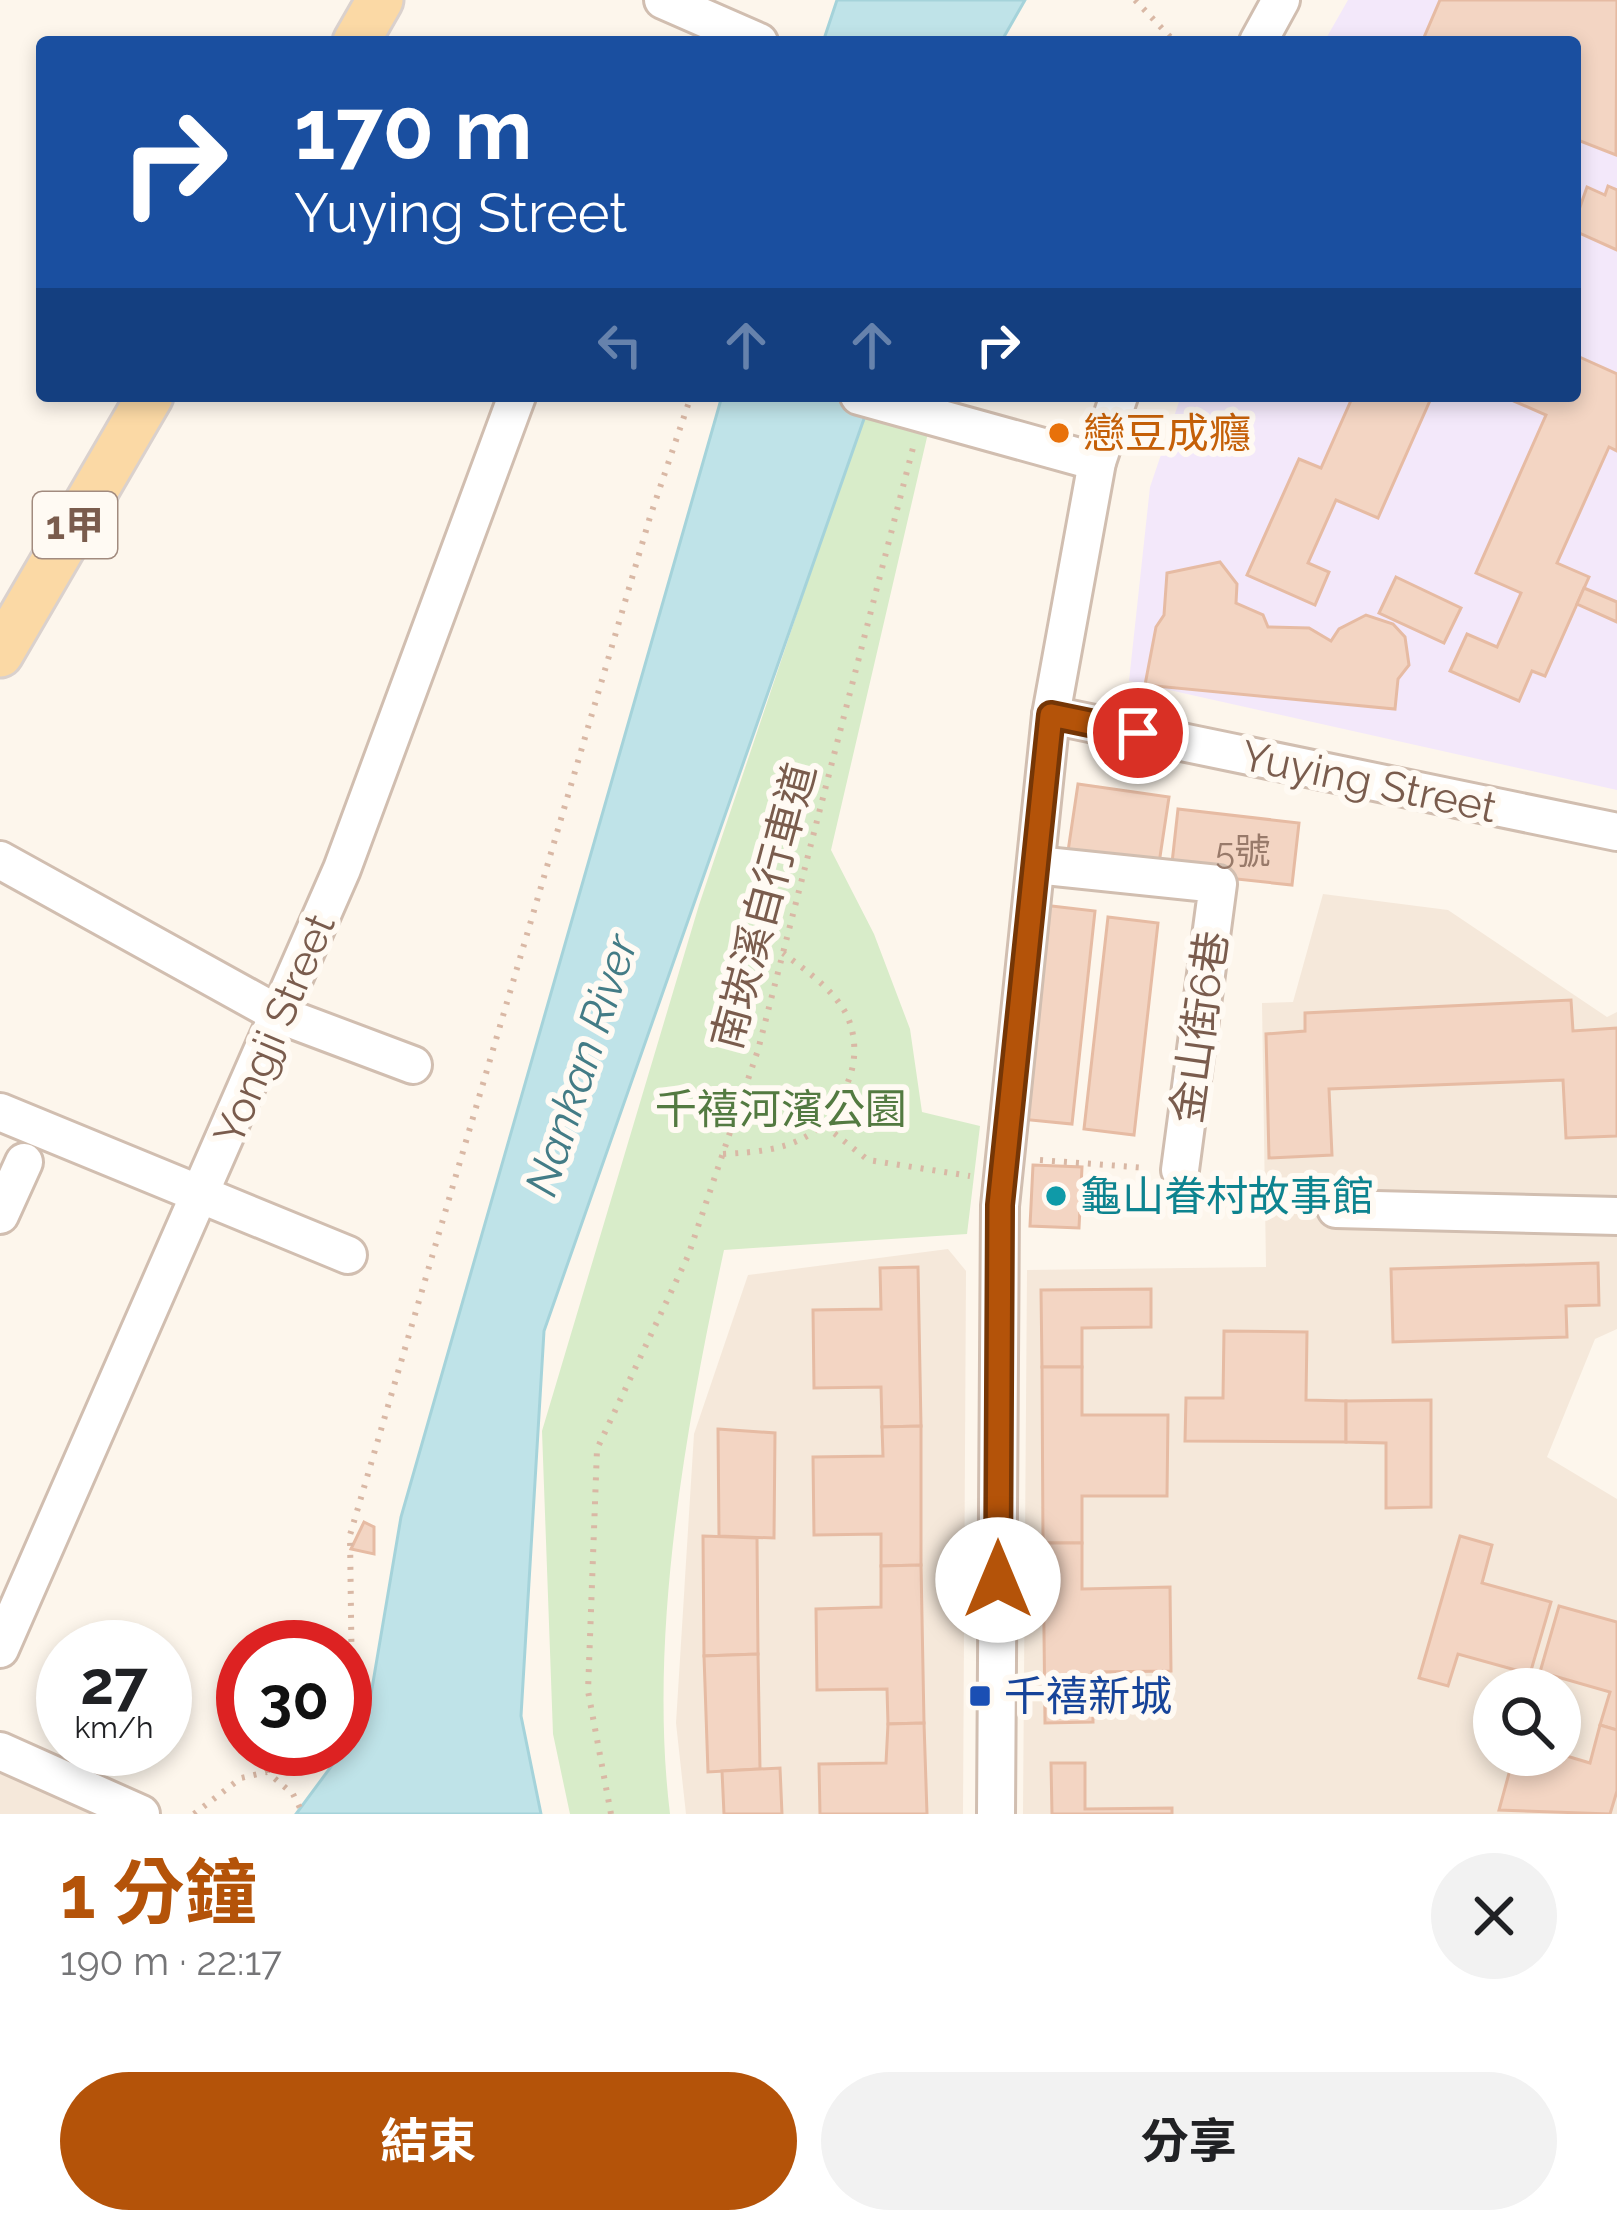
<!DOCTYPE html>
<html lang="zh-TW">
<meta charset="utf-8">
<style>
:root{--surface:#fff;--page:#f2f2f2;--text:#202124;--muted:#757577;--accent:#b45309}
body{margin:0;font-family:Raleway,"Noto Sans TC",sans-serif;background:var(--page);color:var(--text);height:100vh;display:flex;flex-direction:column;font-size:45px;white-space:nowrap}
*{box-sizing:border-box;margin:0}
p{font-size:39px;color:var(--muted)}
.icon{flex:none;width:66px;height:66px;fill:none;stroke:currentColor;stroke-width:2;stroke-linecap:round;stroke-linejoin:round}
.map{position:relative;height:1814px;overflow:hidden}
.side{display:flex;flex-direction:column;background:var(--surface);flex:1}
.side>*{flex:none}
.hud{position:absolute;left:36px;top:36px;width:1545px;height:366px;border-radius:12px;box-shadow:0 6px 18px #0003;background:#1a4fa0;color:#fff;overflow:hidden}
.tools{position:absolute;left:1473px;top:1668px;display:grid;gap:24px}
.tools a{display:grid;place-items:center;width:108px;height:108px;border-radius:50%;background:var(--surface);box-shadow:0 6px 18px #0003;font-size:60px}
.speed{position:absolute;left:36px;top:1620px;display:flex;gap:24px;font-size:60px;font-weight:700;text-align:center}
.speed>*{display:grid;place-content:center;width:156px;height:156px;border-radius:50%;background:var(--surface);box-shadow:0 6px 18px #0003;line-height:1}
.speed small{font-size:30px;font-weight:400}
.speed .limit{border:18px solid #d22;background:#fff;color:#111}
.pin{position:absolute;display:grid;place-items:center;width:102px;height:102px;color:#fff;margin:-51px;border:6px solid #fff;border-radius:50%;box-shadow:0 3px 12px #0007}
.me{position:absolute;width:132px;margin:-66px;rotate:0deg;stroke-linejoin:round;filter:drop-shadow(0 0 9px #0008)}
.turn{display:flex;align-items:center;gap:42px;height:252px;padding:0 60px;font-size:54px}
.turn .icon{width:156px;height:156px;stroke-width:2.5}
.turn b{display:block;font-size:84px;line-height:102px}
.lanes{display:flex;align-items:center;height:114px;padding:0 60px;background:#0003;justify-content:center;gap:60px;direction:ltr}
.lanes .off{opacity:.35}
.round{display:grid;place-items:center;flex:none;width:126px;height:126px;border-radius:63px;background:var(--page)}
.head{display:flex;align-items:center;justify-content:space-between;height:204px;padding:0 60px}
h1{font-size:72px;font-weight:700;line-height:90px;color:var(--accent)}
.primary-button{display:flex;gap:24px;margin-top:auto;padding:24px 60px}
.primary-button a{flex:1;height:138px;border-radius:72px;background:var(--accent);color:#fff;font-size:48px;font-weight:700;line-height:138px;text-align:center}
.primary-button a+a{background:var(--page);color:var(--text)}
.map>svg:first-child{display:block}
.residential{fill:#f5e8da;fill-rule:evenodd}
.education{fill:#f3e8fa}
.green{fill:#d8ecc9}
.water{fill:#bfe3e8;stroke:#a5d3da;stroke-width:3}
.building{fill:#f3d5c3;stroke:#e6bba3;stroke-width:3}
.lines{fill:none;stroke-linecap:round;stroke-linejoin:round}
.minor-casing{stroke:#d1beb0;stroke-width:42}
.major-casing{stroke:#dad1cd;stroke-width:51}
.path{stroke:#d9b8a5;stroke-width:6;stroke-dasharray:3 9;stroke-linecap:butt}
.minor{stroke:#fff;stroke-width:36}
.major{stroke:#fbd9a5;stroke-width:45}
.route-casing{stroke:#753606;stroke-width:30}
.route{stroke:#b45309;stroke-width:21}
.food-dot{fill:#e8710a;stroke:#fffaf3;stroke-width:4.5}
.culture-dot{fill:#0f9aa8;stroke:#fffaf3;stroke-width:4.5}
.transit-dot{fill:#1a4fb4;stroke:#fffaf3;stroke-width:4.5}
.labels{text-anchor:middle;stroke-width:12;stroke-linejoin:round;paint-order:stroke}
.number-label{font-size:36px;fill:#987a6a}
.shield{fill:#fffaf3;stroke:#a28b7f;stroke-width:3}
.shield-label{font-size:39px;font-weight:bold;fill:#7a5c4d}
.food-label{font-size:42px;fill:#c56008;stroke:#fffaf3;text-anchor:start}
.street-label{font-size:42px;fill:#7a5c4d;stroke:#fffaf3}
.park-label{font-size:42px;fill:#537a41;stroke:#fffaf3}
.culture-label{font-size:42px;fill:#0d838f;stroke:#fffaf3;text-anchor:start}
.transit-label{font-size:42px;fill:#164399;stroke:#fffaf3;text-anchor:start}
.water-label{font-size:45px;font-style:italic;fill:#437c86;stroke:#fffaf3}
</style>
<div class="map">
<svg width="1617" height="1814" viewBox="0 0 1617 1814">
<rect width="100%" height="100%" fill="#fdf6ec"/>
<g class="residential">
<path d="M1323 894 1448 910 1607 1017 1617 1012V1329L1595 1339 1547 1457 1617 1499V1814H1023L1027 1270 1266 1267 1262 1003 1293 1002ZM1494 1689H1560V1755H1494Z"/>
<path d="M948 1249 966 1271 963 1814H686L676 1723 694 1434 748 1275Z"/>
<path d="M0 1749 102 1814H0Z"/>
</g>
<path class="education" d="M1348 0H1617V790L1129 681 1150 487 1181 396H1575V42H1324Z"/>
<path class="green" d="M863 417 928 433 831 850 874 934 910 1029 922 1112 980 1126 967 1234 724 1250C686 1426 648 1634 670 1814H570L553 1734 542 1431 699 905Z"/>
<g class="water">
<path d="M837 0H1025L1001 42H823Z"/>
<path d="M722 396H872L544 1331 521 1716 541 1814H296L367 1718 401 1517Z"/>
</g>
<g class="building">
<path d="M1440 0H1617L1616 155 1575 139V42H1422Z"/>
<path d="M1608 186 1617 190V250L1575 231V204L1580 207 1587 187 1605 195Z"/>
<path d="M1575 355 1617 374V451L1609 447 1557 563 1589 577 1545 676 1532 671 1519 701 1450 671 1467 634 1497 647 1521 593 1476 573 1546 415 1507 398 1575 396Z"/>
<path d="M1353 396H1432L1378 518 1336 500 1308 563 1329 572 1315 605 1247 575 1299 459 1321 468Z"/>
<path d="M1220 562 1237 584 1236 603 1263 615 1268 627 1309 628 1331 641 1339 629 1366 615 1393 624 1405 637 1409 665 1398 679 1395 709 1145 685 1156 627 1164 615 1167 573Z"/>
<path d="M1396 577 1461 608 1444 643 1379 613Z"/>
<path d="M1584 588 1617 602V622L1577 604Z"/>
<path d="M1078 784 1169 797 1158 870 1067 858Z"/>
<path d="M1178 809 1299 823 1292 885 1171 872Z"/>
<path d="M1043 905 1095 911 1072 1124 1020 1119Z"/>
<path d="M1108 917 1158 923 1134 1135 1084 1129Z"/>
<path d="M1571 1000 1573 1031 1617 1028V1136L1566 1138 1563 1080 1329 1089 1332 1155 1269 1158 1266 1034 1305 1031V1013Z"/>
<path d="M1033 1165 1082 1167 1079 1228 1030 1226Z"/>
<path d="M1598 1263 1599 1305 1566 1306 1567 1337 1393 1342 1391 1269Z"/>
<path d="M918 1267 921 1426 882 1427 881 1387 814 1388 813 1310 881 1309 880 1268Z"/>
<path d="M1151 1289V1327L1082 1328V1367H1042L1041 1290Z"/>
<path d="M1224 1331 1307 1332 1306 1400 1346 1401V1442L1185 1441 1186 1398H1223Z"/>
<path d="M1042 1367H1082V1415H1168L1167 1496H1082V1543H1043Z"/>
<path d="M1431 1400V1507L1386 1508V1443L1346 1442V1401Z"/>
<path d="M921 1426V1565L881 1566V1534L814 1535 813 1457 883 1456 882 1427Z"/>
<path d="M718 1429 775 1433 774 1538 719 1536Z"/>
<path d="M364 1522 374 1527V1554L351 1549Z"/>
<path d="M703 1536 757 1538 758 1654 704 1656Z"/>
<path d="M1460 1536 1492 1545 1482 1583 1551 1602 1530 1674 1458 1654 1448 1686 1419 1678Z"/>
<path d="M1043 1543H1082V1589L1170 1587 1171 1671 1092 1672 1093 1722 1045 1723Z"/>
<path d="M921 1565 924 1723 888 1724 887 1689 817 1690 816 1609 881 1607V1566Z"/>
<path d="M1559 1606 1617 1622V1730L1600 1725 1610 1692 1540 1672Z"/>
<path d="M758 1654 760 1769 708 1772 704 1656Z"/>
<path d="M924 1723 927 1814H820L819 1764 886 1763 888 1724Z"/>
<path d="M1600 1725 1617 1730V1791L1610 1814 1499 1810 1514 1755 1560 1754 1590 1763Z"/>
<path d="M1051 1763H1085V1809L1172 1808V1814H1052Z"/>
<path d="M780 1768 782 1814H724L722 1771Z"/>
</g>
<g class="lines">
<defs>
<g id="minor">
<path d="M663 0 759 42"/>
<path d="M1258 42 1281 0"/>
<path d="M859 396 1097 462"/>
<path d="M1051 715 1617 832"/>
<path d="M0 860 280 1015 413 1065"/>
<path d="M1036 865 1218 884 1180 1170"/>
<path d="M0 1112 348 1255"/>
<path d="M1336 1209 1617 1216"/>
<path d="M0 1215 24 1162"/>
<path d="M0 1649 342 869 517 396"/>
<path d="M0 1751 141 1814"/>
<path d="M996 1814 1000 1206 1051 715 1097 462 1119 396"/>
</g>
<g id="major">
<path d="M356 42 380 0"/>
<path d="M0 654 150 396"/>
</g>
</defs>
<use href="#minor" class="minor-casing"/>
<use href="#major" class="major-casing"/>
<g class="path">
<path d="M1135 0 1175 42"/>
<path d="M825 1126 868 1160 970 1176"/>
<path d="M723 1154C789 1151 830 1141 851 1073 857 1053 855 1029 844 1010 829 986 805 970 783 953"/>
<path d="M1040 1160 1147 1168"/>
<path d="M345 1699 352 1692 350 1535 650 517 691 396"/>
<path d="M267 1772 277 1749"/>
<path d="M194 1814 241 1778 267 1772 293 1794 303 1814"/>
<path d="M611 1814 588 1691 597 1449 688 1256 758 1050 914 444"/>
</g>
<use href="#minor" class="minor"/>
<use href="#major" class="major"/>
</g>
<g class="lines">
<defs>
<path id="route" d="M998 1580 1000 1205 1051 715 1138 733"/>
</defs>
<use href="#route" class="route-casing"/>
<use href="#route" class="route"/>
</g>
<circle class="food-dot" cx="1059" cy="433" r="12"/>
<circle class="culture-dot" cx="1056" cy="1196" r="12"/>
<rect class="transit-dot" x="968" y="1684" width="24" height="24" rx="6"/>
<g class="labels">
<g class="number-label">
<text x="1243" y="864">5號</text>
</g>
<rect class="shield" x="33" y="492" width="84" height="66" rx="9"/>
<g class="shield-label">
<text x="75" y="539">1甲</text>
</g>
<g class="food-label">
<text x="1083" y="448">戀豆成癮</text>
</g>
<g class="street-label">
<text transform="translate(1369 781) rotate(12)" y="15">Yuying Street</text>
<text transform="translate(763 906) rotate(-75)" y="15">南崁溪自行車道</text>
<text transform="translate(1199 1027) rotate(-82)" y="15">金山街6巷</text>
<text transform="translate(274 1029) rotate(-67)" y="15">Yongji Street</text>
</g>
<g class="park-label">
<text x="781" y="1124">千禧河濱公園</text>
</g>
<g class="culture-label">
<text x="1080" y="1211">龜山眷村故事館</text>
</g>
<g class="transit-label">
<text x="1004" y="1711">千禧新城</text>
</g>
<g class="water-label">
<text transform="translate(581 1065) rotate(-72)" y="16">Nankan River</text>
</g>
</g>
</svg>
<div class="tools">
<a><svg class="icon" aria-label="search" viewBox="0 0 24 24"><circle cx="10" cy="10" r="6"/><path d="M15 15l6 6"/></svg></a>
</div>
<div class="speed"><div>27<small>km/h</small></div><div class="limit">30</div></div>
<div class="pin" style="left:1138px;top:733px;background:#d93025"><svg class="icon" aria-label="arrive" viewBox="0 0 24 24"><path d="M6 21V4h12l-3 4 3 4H6"/></svg></div>
<svg class="me" style="left:998px;top:1580px" viewBox="-20 -20 40 40"><circle r="19" fill="#fff"/><path d="M0-13L10 11 0 6-10 11z" fill="#b45309"/></svg>
<div class="hud">
<div class="turn"><svg class="icon" aria-label="right" viewBox="0 0 24 24"><path d="M7 20v-9h11M14 6l5 5-5 5"/></svg><div><b>170 m</b>Yuying Street</div></div>
<div class="lanes"><svg class="icon off" aria-label="left" viewBox="0 0 24 24"><path d="M17 20v-9H6M10 6l-5 5 5 5"/></svg><svg class="icon off" aria-label="ahead" viewBox="0 0 24 24"><path d="M12 20V5M6 11l6-6 6 6"/></svg><svg class="icon off" aria-label="ahead" viewBox="0 0 24 24"><path d="M12 20V5M6 11l6-6 6 6"/></svg><svg class="icon" aria-label="right" viewBox="0 0 24 24"><path d="M7 20v-9h11M14 6l5 5-5 5"/></svg></div>
</div>
</div>
<section class="side">
<div class="head"><div><h1>1 分鐘</h1><p>190 m · 22:17</p></div><a class="round"><svg class="icon" aria-label="close" viewBox="0 0 24 24"><path d="M6 6l12 12M18 6L6 18"/></svg></a></div>
<div class="primary-button"><a>結束</a><a>分享</a></div>
</section>
